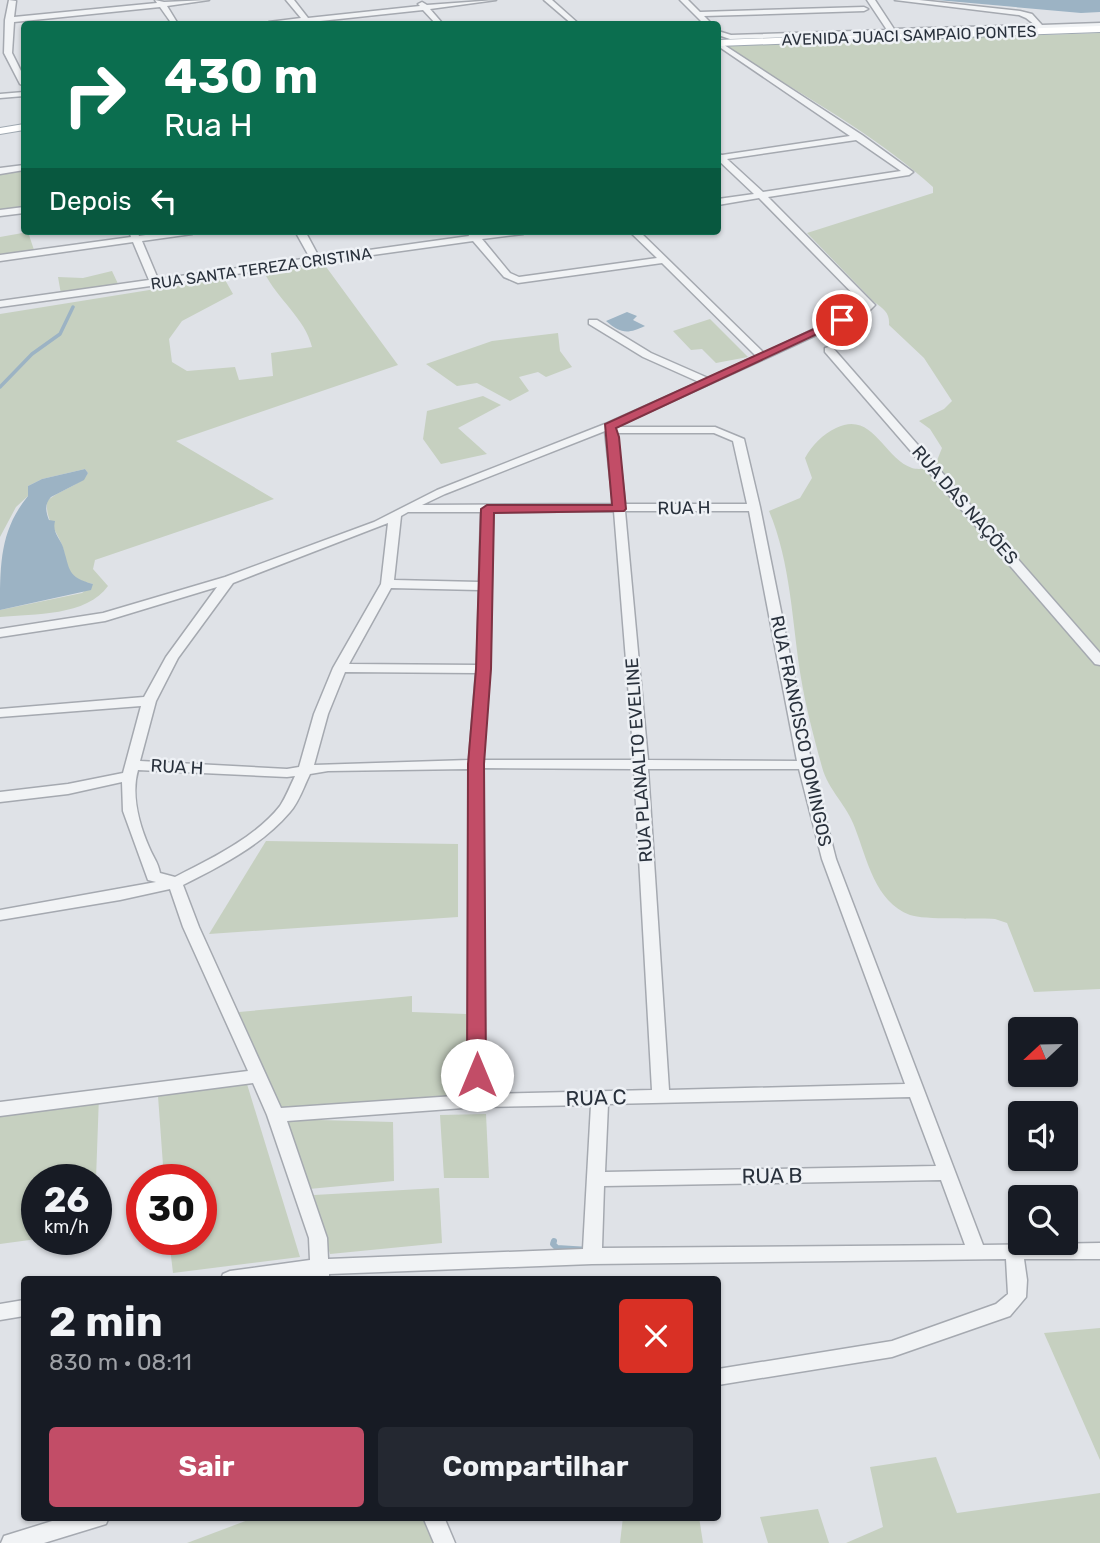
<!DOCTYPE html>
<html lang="pt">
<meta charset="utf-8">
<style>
:root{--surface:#171b24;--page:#242831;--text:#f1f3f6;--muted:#9ea1a6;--accent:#c24d67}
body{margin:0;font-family:Rubik,sans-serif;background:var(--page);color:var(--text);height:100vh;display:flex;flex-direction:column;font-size:26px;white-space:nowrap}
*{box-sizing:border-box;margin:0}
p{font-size:23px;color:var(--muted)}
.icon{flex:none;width:38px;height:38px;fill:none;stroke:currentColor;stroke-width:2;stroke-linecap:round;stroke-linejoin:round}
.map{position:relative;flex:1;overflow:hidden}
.details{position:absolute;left:21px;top:1276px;width:700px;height:245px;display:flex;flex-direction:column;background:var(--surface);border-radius:7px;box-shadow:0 2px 5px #0004}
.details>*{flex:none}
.banner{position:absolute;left:21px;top:21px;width:700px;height:214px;border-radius:7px;box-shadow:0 2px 5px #0004;background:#0b6e4f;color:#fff;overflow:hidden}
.needle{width:46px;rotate:248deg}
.buttons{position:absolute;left:1008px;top:1017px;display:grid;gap:14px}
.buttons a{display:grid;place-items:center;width:70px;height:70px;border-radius:7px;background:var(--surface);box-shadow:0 2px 5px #0004;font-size:35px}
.speed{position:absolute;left:21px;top:1164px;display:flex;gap:14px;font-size:35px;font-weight:700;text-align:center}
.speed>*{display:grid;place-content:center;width:91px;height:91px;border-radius:50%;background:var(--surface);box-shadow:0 2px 5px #0004;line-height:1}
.speed small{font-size:18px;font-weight:400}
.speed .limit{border:10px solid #d22;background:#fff;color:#111}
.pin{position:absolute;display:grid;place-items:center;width:60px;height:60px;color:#fff;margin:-30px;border:4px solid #fff;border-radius:50%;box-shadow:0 2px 7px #0007}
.me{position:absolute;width:77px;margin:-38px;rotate:0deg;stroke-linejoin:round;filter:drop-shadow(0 0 5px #0008)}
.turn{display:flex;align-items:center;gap:24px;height:147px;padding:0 28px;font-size:32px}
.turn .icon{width:91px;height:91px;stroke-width:2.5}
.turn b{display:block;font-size:49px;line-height:60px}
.then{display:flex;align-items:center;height:66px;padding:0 28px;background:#0003;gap:14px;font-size:26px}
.round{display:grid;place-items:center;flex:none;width:74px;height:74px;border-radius:7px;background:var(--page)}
.headline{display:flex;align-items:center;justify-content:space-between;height:119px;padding:0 28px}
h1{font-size:42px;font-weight:700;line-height:52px}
.cta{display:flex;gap:14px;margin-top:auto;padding:14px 28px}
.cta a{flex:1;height:80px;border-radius:7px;background:var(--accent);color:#fff;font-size:28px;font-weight:700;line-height:80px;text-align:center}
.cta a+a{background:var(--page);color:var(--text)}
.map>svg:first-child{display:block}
.green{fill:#c6d0c0}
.water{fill:#9cb3c4}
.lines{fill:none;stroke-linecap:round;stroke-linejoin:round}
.stream-far1{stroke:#9cb3c4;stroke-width:3.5}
.stream{stroke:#9cb3c4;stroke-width:6}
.minor-casing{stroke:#a5a9b0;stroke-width:3}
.major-casing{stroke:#9fa8b1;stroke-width:2}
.minor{fill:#f1f3f5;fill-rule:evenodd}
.major{fill:#fff;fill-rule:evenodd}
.route{fill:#c24d67;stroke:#7e3243;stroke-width:2}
.labels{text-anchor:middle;stroke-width:5;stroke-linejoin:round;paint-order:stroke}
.far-street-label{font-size:16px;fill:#29313c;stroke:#eef1f5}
.street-label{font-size:18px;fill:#29313c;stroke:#eef1f5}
.near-street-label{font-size:21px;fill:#29313c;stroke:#eef1f5}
</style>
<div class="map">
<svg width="1100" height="1543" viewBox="0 0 1100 1543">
<rect width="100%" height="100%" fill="#dfe2e7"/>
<g class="green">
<path d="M1100 33V989L1034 992 1007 923 995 919C977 918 924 920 910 915 875 902 867 859 855 828 847 805 828 790 822 767 814 738 806 708 801 678 792 622 791 563 769 511L800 498 812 478 805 458C812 445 823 434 836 428 873 410 883 458 912 468 918 470 927 468 934 468L942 448 930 429 919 421 944 409 952 401 924 358 889 325C890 313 884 309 874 302L807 233 933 193V187C874 133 793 90 725 46Z"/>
<path d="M24 171V207L0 210V175Z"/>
<path d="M28 232 34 250 0 254V237Z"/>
<path d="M324 264 398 365 176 441 274 499 95 560 93 569 108 586C87 616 34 614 0 617V610L82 593 93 584C85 582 78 581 72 575 65 567 66 558 63 548 58 531 45 522 47 501 59 490 80 486 88 473L85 469 42 479 28 486V496L16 507 0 537V314L224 278 233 294 182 321 169 339 172 362 187 371 235 367 239 380 273 376 271 353 312 347C305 318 277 299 264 272Z"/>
<path d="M112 271 119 286 61 294 58 277 83 278Z"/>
<path d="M710 319 748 357 716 363 702 349 691 350 673 331Z"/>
<path d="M558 333 560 351 572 367 546 377 538 372 519 377 529 391 510 401 477 383 457 386 426 364 492 341Z"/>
<path d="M483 396 501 405 458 428 487 454 441 464 423 439 427 411Z"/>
<path d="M266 841 458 844V917L209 934Z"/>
<path d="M412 996V1012L466 1014 471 1098 282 1110 239 1012Z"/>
<path d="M247 1084 300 1257 173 1273 169 1239H201V1180L164 1179 158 1096Z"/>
<path d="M99 1096 96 1179 37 1180V1239L0 1244V1111Z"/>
<path d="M486 1114 489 1178H444L440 1115Z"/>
<path d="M283 1119 393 1122 394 1181 309 1189Z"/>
<path d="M439 1188 442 1243 330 1254 314 1195Z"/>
<path d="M1100 1328V1460L1044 1333Z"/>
<path d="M936 1457 957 1513 1100 1493V1543H846L883 1527 870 1467Z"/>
<path d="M818 1509 829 1543H768L760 1517Z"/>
<path d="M256 1517H427L439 1543H187Z"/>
<path d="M623 1517H699L703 1543H620Z"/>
</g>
<g class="water">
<path d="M937 0H1100V12L1081 13Z"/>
<path d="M627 312 637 316 633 320 645 326C628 334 621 334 606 321Z"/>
<path d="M85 469 88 473 84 480 51 497C44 504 46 512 49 520L55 521C52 533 60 538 63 547 70 570 67 577 93 584L91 590 0 610C0 564 0 530 28 496V486L42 479Z"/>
</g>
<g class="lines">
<path class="stream-far1" d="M0 387 32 354 60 334 73 307"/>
<path class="stream" d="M554 1241 553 1244 557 1248 589 1250"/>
<defs>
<g id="minor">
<path d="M9 0 16 1 14 17 157 3 155 0 164 2 209 0 167 6 178 24H172L160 7 14 22 12 53 24 77V86L20 84 4 53 5 20Z"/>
<path d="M286 0H294L308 18 420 6 418 4 422 2 427 5 496 0 430 9 443 24H436L423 10 311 22 312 24 304 22 266 24 269 22 301 18Z"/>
<path d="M544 0H552L579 24H572Z"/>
<path d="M680 0H688L700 12 864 7 868 9 864 11 704 16 712 24H704Z"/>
<path d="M867 0H875L894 29 1035 25 1026 18 1019 15 895 0H919L1020 11 1032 14 1042 25 1100 23V27L730 39 718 35V31L731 35 887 30Z"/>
<path d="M718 41 862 135 913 172 909 175 768 197 873 303 875 305 869 311 616 427H715L744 439 760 507 812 765 836 859 983 1245 1100 1243V1259H1024L1027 1280 1026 1297 1010 1316 892 1357 718 1385V1369L892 1341 996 1304 1008 1294 1006 1259 592 1264 329 1274V1279H311V1276L284 1279H221L223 1274 230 1271 310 1260 309 1238 267 1115 253 1083 0 1116V1102L248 1071 183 927 170 889 120 900 0 920V910L156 882 148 880 123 811 122 782 68 794 0 802V792L68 784 123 773 141 706 0 717V709L144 697 166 657 217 587 105 621 0 637V629L103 613 225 577 374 522 437 490 605 424 699 382 643 357 589 324V320H597L651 353 708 378 756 356 662 263 518 283 504 277 473 241 0 307V301L149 280 133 242 0 261V255L131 237 129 231H137L139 236 172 231H197L192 234 142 241 158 279 310 258 295 231H305L319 257 469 236 467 231H475L478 235 528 231 523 234 482 239 510 273 519 277 657 258 629 231H639L764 353 864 305 759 198 718 205V199L754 194 718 160V154L722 155 850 136 718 46ZM856 140 901 171 763 192 727 159ZM605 431 613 504 422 505 445 494ZM617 433H714L733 441 747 504H625ZM614 511 634 760H483L490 669 493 512ZM625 511H749L797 761 648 760ZM408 512H481L479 582 394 580 401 516ZM388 523 381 584 333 668 314 714 299 767 287 769 140 761 156 701 178 658 233 583ZM391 588 479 590 477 665 349 664ZM345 672 476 673 469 760 314 765 328 714ZM483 768 634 769 652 1090 485 1094ZM469 769V1095L281 1108 199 927 183 885C221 866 262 845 290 812 299 802 304 786 310 774L328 771ZM648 769H799L822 859 905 1084 669 1090ZM138 770 287 777 295 776C290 786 286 797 280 806 256 837 209 860 175 877L160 873C158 862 153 857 149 847 139 824 131 794 138 770ZM910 1097 936 1166 605 1172 608 1104ZM591 1105 583 1249 328 1259 327 1238 287 1121 477 1107ZM941 1180 965 1245 602 1248 604 1186Z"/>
<path d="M24 92V96L0 98V94Z"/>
<path d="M24 165V170L0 174V168Z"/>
<path d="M24 207V213L0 216V210Z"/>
<path d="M829 347 833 348 1100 653V665L1095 664 825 352V348Z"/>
<path d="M24 1300V1316L0 1320V1304Z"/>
<path d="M65 1517H109L106 1524 44 1543H1L4 1536Z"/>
<path d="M423 1517H444L455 1543H434Z"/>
</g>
<g id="major">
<path d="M1100 26V32L718 46V40Z"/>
<path d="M24 124V130L0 134V128Z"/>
</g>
</defs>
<use href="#minor" class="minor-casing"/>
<use href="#major" class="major-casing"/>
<use href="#minor" class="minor"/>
<use href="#major" class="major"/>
</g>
<path class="route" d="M838 318 847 320 616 428 619 437 626 509 624 511 494 513 491 669 484 764 486 1075 483 1080H470L467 1075 468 764 476 669 481 509 487 505H612L605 424Z"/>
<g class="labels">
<g class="far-street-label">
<text transform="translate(909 35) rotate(-2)" y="6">AVENIDA JUACI SAMPAIO PONTES</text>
<text transform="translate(261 268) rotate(-8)" y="6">RUA SANTA TEREZA CRISTINA</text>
</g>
<g class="street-label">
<text transform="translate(965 505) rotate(49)" y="6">RUA DAS NAÇÕES</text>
<text transform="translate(684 508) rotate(-1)" y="6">RUA H</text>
<text transform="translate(801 731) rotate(78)" y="6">RUA FRANCISCO DOMINGOS</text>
<text transform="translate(639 760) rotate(-94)" y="6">RUA PLANALTO EVELINE</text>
<text transform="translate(177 767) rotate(3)" y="6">RUA H</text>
</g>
<g class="near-street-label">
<text transform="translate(596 1098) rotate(-2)" y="7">RUA C</text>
<text transform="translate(772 1176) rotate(-1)" y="7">RUA B</text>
</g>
</g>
</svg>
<div class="buttons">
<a><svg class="needle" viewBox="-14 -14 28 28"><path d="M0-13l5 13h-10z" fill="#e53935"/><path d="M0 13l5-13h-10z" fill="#9ea1a6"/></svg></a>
<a><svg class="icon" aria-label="sound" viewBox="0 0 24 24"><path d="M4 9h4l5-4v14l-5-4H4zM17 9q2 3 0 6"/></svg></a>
<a><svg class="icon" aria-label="search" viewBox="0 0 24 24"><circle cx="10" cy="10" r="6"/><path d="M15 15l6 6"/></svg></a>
</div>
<div class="speed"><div>26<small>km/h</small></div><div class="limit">30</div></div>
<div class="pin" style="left:842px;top:320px;background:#d93025"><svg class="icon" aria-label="arrive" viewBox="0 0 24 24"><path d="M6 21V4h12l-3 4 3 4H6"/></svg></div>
<svg class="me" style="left:477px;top:1075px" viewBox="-20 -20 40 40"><circle r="19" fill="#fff"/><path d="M0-13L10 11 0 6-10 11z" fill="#c24d67"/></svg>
<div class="banner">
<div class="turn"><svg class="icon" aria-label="right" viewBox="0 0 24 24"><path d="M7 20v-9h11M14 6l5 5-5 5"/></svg><div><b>430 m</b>Rua H</div></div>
<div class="then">Depois<svg class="icon" aria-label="left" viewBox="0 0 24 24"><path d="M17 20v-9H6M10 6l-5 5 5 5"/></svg></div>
</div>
<section class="details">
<div class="headline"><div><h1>2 min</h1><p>830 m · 08:11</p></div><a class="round" style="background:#d93025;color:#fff"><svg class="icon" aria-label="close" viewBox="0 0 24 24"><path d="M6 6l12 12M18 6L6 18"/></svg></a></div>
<div class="cta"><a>Sair</a><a>Compartilhar</a></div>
</section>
</div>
